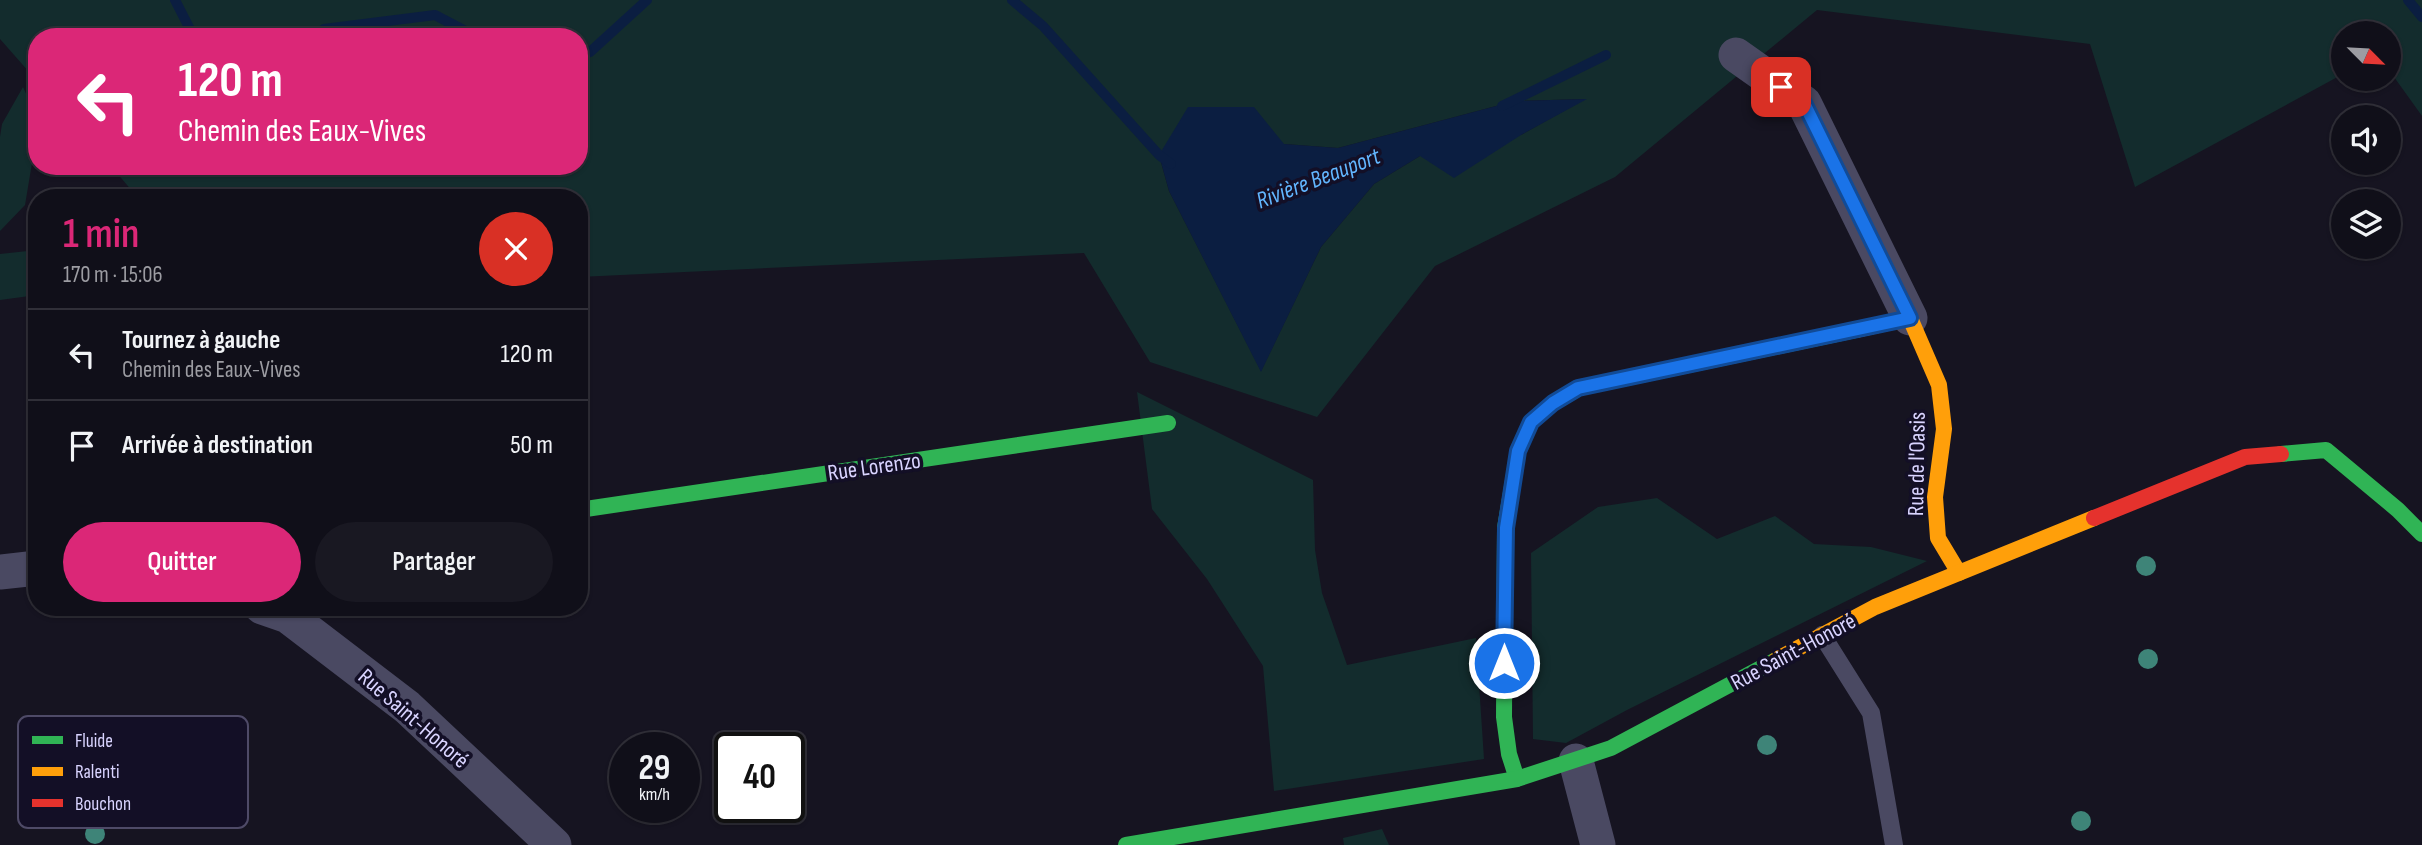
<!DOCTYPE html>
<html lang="fr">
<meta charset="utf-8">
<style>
:root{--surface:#100f19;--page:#191822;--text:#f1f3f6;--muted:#9c9ca2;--line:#302f38;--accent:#db2777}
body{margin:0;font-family:"Sofia Sans Condensed",sans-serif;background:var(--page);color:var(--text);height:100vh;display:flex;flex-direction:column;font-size:26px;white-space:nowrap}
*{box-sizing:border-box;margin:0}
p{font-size:23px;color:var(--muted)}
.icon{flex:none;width:38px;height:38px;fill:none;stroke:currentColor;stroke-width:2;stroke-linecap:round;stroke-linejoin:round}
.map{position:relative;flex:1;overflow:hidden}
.details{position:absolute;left:28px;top:189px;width:560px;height:427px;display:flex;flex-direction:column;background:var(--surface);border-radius:28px;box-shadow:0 2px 5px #0004,0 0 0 2px var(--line)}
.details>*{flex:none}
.guide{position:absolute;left:28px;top:28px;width:560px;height:147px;border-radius:28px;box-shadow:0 2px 5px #0004,0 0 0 2px var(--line);background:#db2777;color:#fff;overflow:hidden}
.needle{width:46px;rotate:114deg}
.buttons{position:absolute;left:2331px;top:21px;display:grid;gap:14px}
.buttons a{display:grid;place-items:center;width:70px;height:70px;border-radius:50%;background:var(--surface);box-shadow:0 2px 5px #0004,0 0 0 2px var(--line);font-size:35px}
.speed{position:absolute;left:609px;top:732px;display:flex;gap:14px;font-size:35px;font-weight:700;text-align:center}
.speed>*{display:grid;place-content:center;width:91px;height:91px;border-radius:50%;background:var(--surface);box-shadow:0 2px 5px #0004,0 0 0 2px var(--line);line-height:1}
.speed small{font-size:18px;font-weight:400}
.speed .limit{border:4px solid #111;border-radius:10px;background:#fff;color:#111}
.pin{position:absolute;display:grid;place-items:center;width:60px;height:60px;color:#fff;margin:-30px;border-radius:14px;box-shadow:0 4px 10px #0006}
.me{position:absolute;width:77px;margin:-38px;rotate:0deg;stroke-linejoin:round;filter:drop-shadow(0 0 5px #0008)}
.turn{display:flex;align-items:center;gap:24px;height:147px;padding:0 35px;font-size:32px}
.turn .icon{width:91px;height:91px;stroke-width:2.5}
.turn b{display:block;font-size:49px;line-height:60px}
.round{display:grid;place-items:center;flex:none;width:74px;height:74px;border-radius:37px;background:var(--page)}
.headline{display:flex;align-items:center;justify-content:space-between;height:119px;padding:0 35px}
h1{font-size:42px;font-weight:600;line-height:52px;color:var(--accent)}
.cta{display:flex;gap:14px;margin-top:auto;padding:14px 35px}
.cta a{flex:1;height:80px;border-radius:42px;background:var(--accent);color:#fff;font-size:28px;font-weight:600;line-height:80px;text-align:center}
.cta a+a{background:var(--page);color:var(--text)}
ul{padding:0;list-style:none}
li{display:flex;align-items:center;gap:21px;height:91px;padding:0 35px;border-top:2px solid var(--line)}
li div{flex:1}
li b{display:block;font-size:26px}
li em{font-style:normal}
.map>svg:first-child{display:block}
.green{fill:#132c2d;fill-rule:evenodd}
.water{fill:#0b1e41}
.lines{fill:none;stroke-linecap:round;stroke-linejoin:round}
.stream{stroke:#0b1e41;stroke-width:10}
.lane{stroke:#4a4962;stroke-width:18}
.street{stroke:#4a4962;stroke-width:35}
.fast{stroke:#30b455;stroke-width:16}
.slow{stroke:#ff9f0a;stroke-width:16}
.jam{stroke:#e5322d;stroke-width:16}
.tree{fill:#3e8478}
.route-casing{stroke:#114b97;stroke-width:18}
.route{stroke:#1a73e8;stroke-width:12}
.labels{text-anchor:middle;stroke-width:7;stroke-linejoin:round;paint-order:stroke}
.street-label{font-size:23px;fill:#d9d4ff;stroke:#130f26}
.water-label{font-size:24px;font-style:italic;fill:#62b6ff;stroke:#130f26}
.key{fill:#130f26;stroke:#4e4a67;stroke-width:2}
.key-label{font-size:19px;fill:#d9d4ff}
</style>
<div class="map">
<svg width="2422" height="845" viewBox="0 0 2422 845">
<rect width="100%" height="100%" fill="#161421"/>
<g class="green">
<path d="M0 0H2422V116L2389 70V33H2343V74L2135 187 2090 44 1817 10 1615 177 1435 266 1317 417 1150 362 1084 253 579 277V198H138L111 166H579V37H37V81L0 39ZM1585 99 1521 135 1420 156 1374 184 1321 247 1261 371 1169 191 1159 155 1284 144 1338 148 1515 101Z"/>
<path d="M23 87 37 117V133L25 205 0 231V137L2 124Z"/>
<path d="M37 250V295L0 300V254Z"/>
<path d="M1137 392 1313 480 1315 550 1322 593 1347 665 1476 638 1484 759 1274 791 1263 666 1207 579 1152 509Z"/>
<path d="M1657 498 1717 539 1775 516 1814 544 1871 547 1927 561 1627 710 1566 743 1533 739 1531 553 1598 507Z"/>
<path d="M1382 829 1389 845H1344L1343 838Z"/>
</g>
<path class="water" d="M1587 99 1521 135 1454 178 1420 156 1374 184 1321 247 1261 372 1169 191 1159 155 1188 107H1254L1284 144 1338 148 1515 101Z"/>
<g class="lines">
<g class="stream">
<path d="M175 0 194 37"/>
<path d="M1012 0 1043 26 1159 155 1171 164"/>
<path d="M2408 0 2422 17"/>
<path d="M314 37 324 29 435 15 477 37"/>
<path d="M579 54 590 52 647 0"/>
<path d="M1502 106 1606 55"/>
</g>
<path class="lane" d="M1822 635 1871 713 1894 845"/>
<g class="street">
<path d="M1736 55 1804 103 1910 318"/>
<path d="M0 572 37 568"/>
<path d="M262 607 288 616 407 707 554 845"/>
<path d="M1576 761 1598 845"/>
</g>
<g class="fast">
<path d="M2281 454 2326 450 2398 510 2422 534"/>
<path d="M579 510 1168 423"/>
<path d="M1517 779 1509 754 1504 717 1505 528 1518 451 1531 422 1553 403 1579 388 1856 330"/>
<path d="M1126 845 1517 779 1611 748 1776 660"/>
</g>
<g class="slow">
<path d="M1856 330 1910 318 1939 385 1944 429 1935 497 1938 538 1959 573"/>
<path d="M1776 660 1875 607 2094 518"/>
</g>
<path class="jam" d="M2094 518 2245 457 2281 454"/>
</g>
<g class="tree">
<circle cx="2146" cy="566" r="10"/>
<circle cx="2148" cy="659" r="10"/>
<circle cx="1767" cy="745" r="10"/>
<circle cx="2081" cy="821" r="10"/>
<circle cx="95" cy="834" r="10"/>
</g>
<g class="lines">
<defs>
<path id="route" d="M1504 663 1506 528 1518 451 1531 422 1553 403 1578 388 1910 318 1804 103 1781 87"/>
</defs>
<use href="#route" class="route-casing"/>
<use href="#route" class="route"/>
</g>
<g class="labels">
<g class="street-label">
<text transform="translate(1916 464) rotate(-89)" y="8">Rue de l'Oasis</text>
<text transform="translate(874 466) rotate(-8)" y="8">Rue Lorenzo</text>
<text transform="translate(1793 651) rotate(-28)" y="8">Rue Saint-Honoré</text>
<text transform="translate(414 718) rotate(41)" y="8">Rue Saint-Honoré</text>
</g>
<g class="water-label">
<text transform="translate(1318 178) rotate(-21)" y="8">Rivière Beauport</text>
</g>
</g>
<rect x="18" y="716" width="230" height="112" rx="10" class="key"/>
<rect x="32" y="736" width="31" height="8" fill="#30b455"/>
<rect x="32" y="767" width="31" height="9" fill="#ff9f0a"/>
<rect x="32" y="799" width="31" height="8" fill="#e5322d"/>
<g class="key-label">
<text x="75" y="747">Fluide</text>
<text x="75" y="778">Ralenti</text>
<text x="75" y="810">Bouchon</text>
</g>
</svg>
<div class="buttons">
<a><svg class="needle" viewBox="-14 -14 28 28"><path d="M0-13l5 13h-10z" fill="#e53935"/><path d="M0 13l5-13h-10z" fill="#9c9ca2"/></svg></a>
<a><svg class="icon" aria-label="sound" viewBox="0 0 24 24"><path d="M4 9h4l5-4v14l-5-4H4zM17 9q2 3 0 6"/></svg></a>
<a><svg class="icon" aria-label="layers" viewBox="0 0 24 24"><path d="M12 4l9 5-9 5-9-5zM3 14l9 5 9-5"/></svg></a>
</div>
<div class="speed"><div>29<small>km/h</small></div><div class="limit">40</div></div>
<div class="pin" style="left:1781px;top:87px;background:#d93025"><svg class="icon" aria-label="arrive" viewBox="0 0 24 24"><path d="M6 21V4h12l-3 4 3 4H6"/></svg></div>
<svg class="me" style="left:1504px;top:663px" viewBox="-20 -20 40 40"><circle r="17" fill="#1a73e8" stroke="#fff" stroke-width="3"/><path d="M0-11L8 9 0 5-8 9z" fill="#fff"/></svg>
<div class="guide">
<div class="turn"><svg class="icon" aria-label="left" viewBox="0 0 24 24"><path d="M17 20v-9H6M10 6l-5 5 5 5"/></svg><div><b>120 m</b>Chemin des Eaux-Vives</div></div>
</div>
<section class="details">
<div class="headline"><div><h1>1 min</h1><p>170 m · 15:06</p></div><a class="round" style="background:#d93025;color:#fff"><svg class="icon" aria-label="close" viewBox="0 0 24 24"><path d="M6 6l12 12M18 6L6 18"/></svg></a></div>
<ul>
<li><svg class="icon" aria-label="left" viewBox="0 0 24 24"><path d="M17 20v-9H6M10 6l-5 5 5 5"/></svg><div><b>Tournez à gauche</b><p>Chemin des Eaux-Vives</p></div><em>120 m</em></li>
<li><svg class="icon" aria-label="arrive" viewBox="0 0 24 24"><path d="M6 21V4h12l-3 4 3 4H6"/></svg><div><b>Arrivée à destination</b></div><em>50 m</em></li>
</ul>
<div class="cta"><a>Quitter</a><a>Partager</a></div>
</section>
</div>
